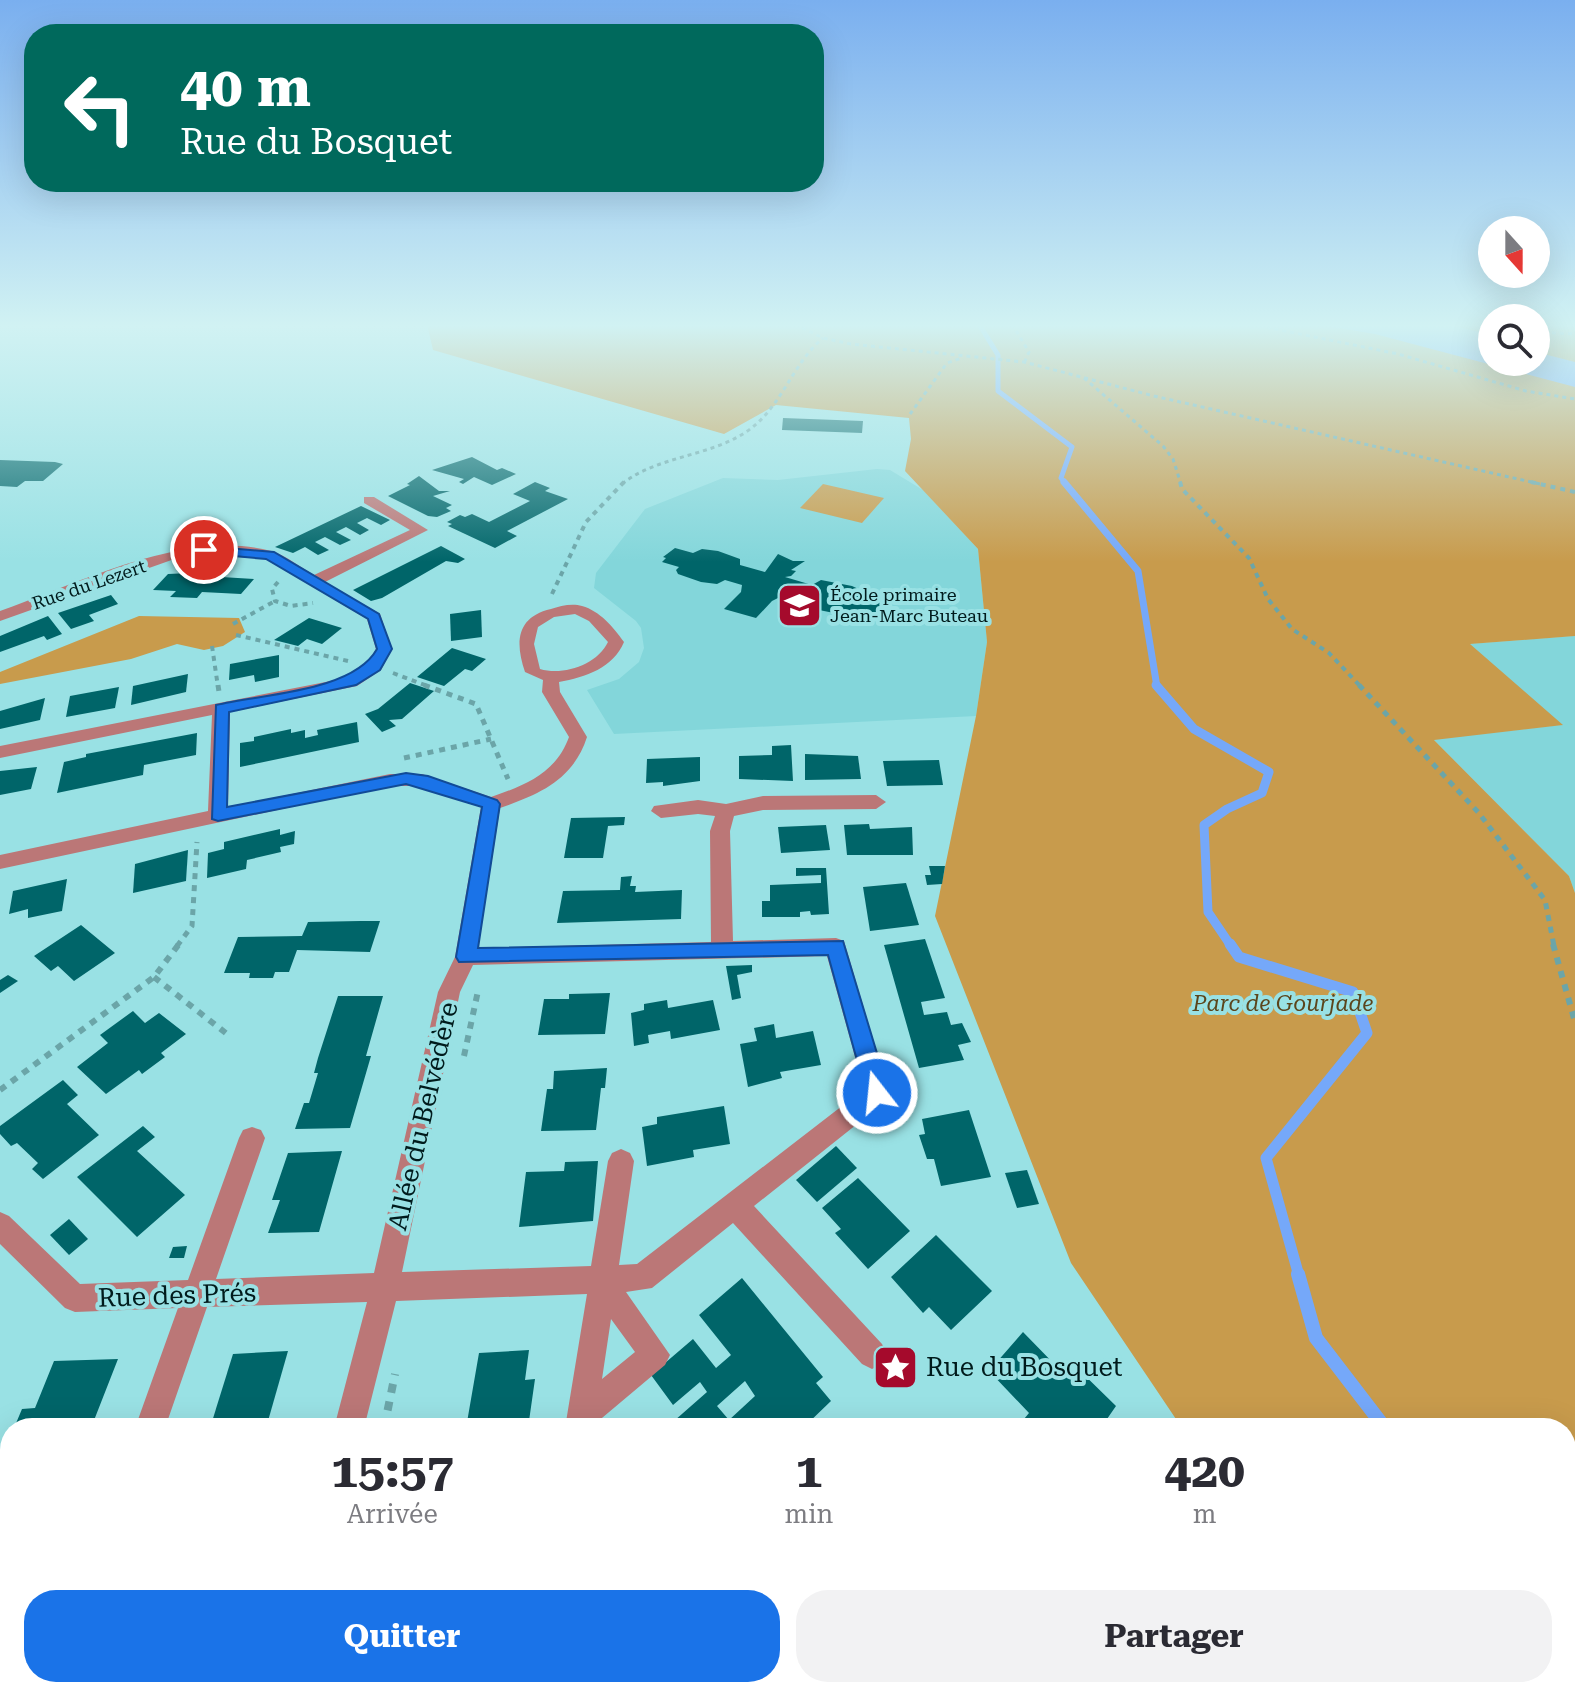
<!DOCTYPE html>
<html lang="fr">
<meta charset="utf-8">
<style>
:root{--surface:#fff;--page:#f2f2f3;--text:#2b2b33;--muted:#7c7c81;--accent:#1a73e8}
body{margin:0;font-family:"Roboto Serif",serif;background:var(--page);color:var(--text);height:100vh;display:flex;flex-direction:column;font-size:30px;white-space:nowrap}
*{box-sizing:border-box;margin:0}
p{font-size:26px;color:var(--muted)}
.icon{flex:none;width:44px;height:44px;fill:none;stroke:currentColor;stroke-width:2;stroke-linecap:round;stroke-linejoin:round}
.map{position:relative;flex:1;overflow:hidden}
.side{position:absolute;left:0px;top:1418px;width:1576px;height:280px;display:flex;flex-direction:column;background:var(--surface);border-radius:32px 32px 0 0;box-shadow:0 8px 32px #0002}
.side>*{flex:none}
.hud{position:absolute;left:24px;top:24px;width:800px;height:168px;border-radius:32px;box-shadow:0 8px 32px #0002;background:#00695c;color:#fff;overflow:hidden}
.needle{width:52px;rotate:159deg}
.buttons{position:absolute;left:1478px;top:216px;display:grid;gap:16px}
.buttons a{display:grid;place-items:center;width:72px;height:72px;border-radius:50%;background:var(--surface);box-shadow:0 8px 32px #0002;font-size:40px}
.pin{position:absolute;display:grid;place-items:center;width:68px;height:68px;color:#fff;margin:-34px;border:4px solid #fff;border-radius:50%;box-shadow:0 2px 8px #0007}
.me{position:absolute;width:88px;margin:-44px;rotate:344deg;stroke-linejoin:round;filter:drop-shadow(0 0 6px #0008)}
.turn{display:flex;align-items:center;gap:28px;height:168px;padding:0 24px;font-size:36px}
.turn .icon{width:104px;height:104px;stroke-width:2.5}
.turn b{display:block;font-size:56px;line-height:68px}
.eta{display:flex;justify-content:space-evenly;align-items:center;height:136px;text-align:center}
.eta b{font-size:48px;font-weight:700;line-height:56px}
.action{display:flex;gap:16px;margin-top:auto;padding:16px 24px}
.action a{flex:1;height:92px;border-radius:32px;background:var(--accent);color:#fff;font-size:32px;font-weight:700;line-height:92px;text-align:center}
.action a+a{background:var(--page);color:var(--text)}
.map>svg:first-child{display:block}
.built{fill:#83d6da}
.green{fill:#c89b4c}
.water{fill:#75a8f9}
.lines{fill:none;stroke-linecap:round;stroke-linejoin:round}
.stream-far4{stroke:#75a8f9;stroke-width:5}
.stream-far3{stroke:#75a8f9;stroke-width:7}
.stream-far2{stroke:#75a8f9;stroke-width:9}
.stream-far1{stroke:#75a8f9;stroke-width:11}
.stream{stroke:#75a8f9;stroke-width:14}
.building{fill:#006569;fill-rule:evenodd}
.path-far4{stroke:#6ba5a8;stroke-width:3;stroke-dasharray:4 4;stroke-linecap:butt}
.path-far3{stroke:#6ba5a8;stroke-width:4;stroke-dasharray:5 5;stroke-linecap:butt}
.path-far2{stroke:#6ba5a8;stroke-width:5;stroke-dasharray:6 6;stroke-linecap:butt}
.path-far1{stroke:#6ba5a8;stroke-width:6;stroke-dasharray:7 7;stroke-linecap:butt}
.path{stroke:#6ba5a8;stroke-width:8;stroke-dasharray:9 9;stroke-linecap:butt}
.minor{fill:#b77;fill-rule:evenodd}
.route{fill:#1a73e8;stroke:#114b97;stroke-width:2}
.labels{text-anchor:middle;stroke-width:8;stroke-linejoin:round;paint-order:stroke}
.far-street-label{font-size:18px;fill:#001b1c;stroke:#99e1e4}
.far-poi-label{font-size:18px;fill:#001b1c;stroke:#99e1e4;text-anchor:start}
.park-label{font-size:22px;font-style:italic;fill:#5b451c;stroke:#99e1e4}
.near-street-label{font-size:26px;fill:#001b1c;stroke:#99e1e4}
.near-poi-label{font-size:26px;fill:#001b1c;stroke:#99e1e4;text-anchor:start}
</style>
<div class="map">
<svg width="1575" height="1698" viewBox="0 0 1575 1698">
<rect width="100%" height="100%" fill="#99e1e4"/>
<g class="built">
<path d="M877 469 890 470 923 490 978 549 987 642 976 716 614 734 587 690 619 679 639 662 644 648 641 628 636 621 594 588 596 573 645 509 723 478 778 480Z"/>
<path d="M1575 636V893L1569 876 1433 739 1562 725 1469 644Z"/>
</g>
<g class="green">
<path d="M427 324H1492V362H1536V324H1575V636L1470 644 1563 725 1434 740 1569 876 1575 893V1698H1079L1078 1688H1566V1428H1182L1071 1263 935 916 976 716 987 642 978 549 905 471 911 439 909 418 776 405 724 434 433 350Z"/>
<path d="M823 484 884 498 862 523 800 508Z"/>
<path d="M139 616 239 618 245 632 223 646 204 650 177 644 131 659 0 684V672Z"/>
</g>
<path class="water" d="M1315 324H1446L1492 335V362H1536V352L1575 362V387L1375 334Z"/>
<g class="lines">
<path class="stream-far4" d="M979 324 998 355V391L1072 447 1061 478 1066 484"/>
<path class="stream-far3" d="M1064 482 1138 571 1157 687"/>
<path class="stream-far2" d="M1156 685 1194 729 1269 772 1262 793 1227 809 1204 825 1208 912 1231 946"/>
<path class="stream-far1" d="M1230 944 1239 957 1353 992 1367 1033 1266 1158 1299 1276"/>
<g class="stream">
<path d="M1298 1274 1316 1338 1385 1428"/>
<path d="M1566 1540 1575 1543"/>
</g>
</g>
<g class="building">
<path d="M783 418 863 421 862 433 782 430Z"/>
<path d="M472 457 497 470 502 468 516 474 492 485 474 477 463 484 459 482 464 479 432 470Z"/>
<path d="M0 460 55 462 63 464 43 481H25L17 487 0 486Z"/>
<path d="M419 476 439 491H450L433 496 452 505 446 508 451 511 437 517 428 516 388 496 410 485 407 484Z"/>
<path d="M535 482 550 488 545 491 568 499 507 531 517 536 495 548 448 526 452 524 447 522 460 515 465 517 472 514 489 522 530 501 513 494Z"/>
<path d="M361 506 390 520 381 525 367 518 357 523 369 530 360 535 346 527 336 532 351 540 340 545 325 537 315 542 329 550 318 555 305 547 293 553 275 547Z"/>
<path d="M441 546 465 559 458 563 446 561 382 598 371 601 353 590Z"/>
<path d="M675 548 693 553 702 549 718 551 740 559V565L765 572 778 554 793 561H805L791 570 796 571 791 576 785 577 812 585 821 580 852 586 865 592 867 599 888 605 884 609 888 610 876 621 855 616 845 619 834 613 799 606 800 600 782 596 772 601 756 618 724 609 741 592 742 585 725 580 717 584 701 582 678 574 676 570 679 567 662 562 666 558 663 557Z"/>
<path d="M190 573 205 576 254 579 241 594 202 592 197 598 170 597 176 591 153 590 168 574Z"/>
<path d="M111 595 118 604 89 615 94 621 71 629 58 613Z"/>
<path d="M481 610 482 637 451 641 450 614Z"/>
<path d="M48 616 62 634 47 640 44 636 0 652V636Z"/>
<path d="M309 618 342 628 322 644 307 639 298 646 274 640Z"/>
<path d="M452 648 486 659 472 671 465 669 444 686 417 677Z"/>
<path d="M279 655V677L255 682 254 675 229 680 230 664Z"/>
<path d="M188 674 186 692 131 705 133 686Z"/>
<path d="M410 683 434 691 402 719 389 720 396 726 382 732 365 714 378 709Z"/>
<path d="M119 687 115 708 66 717 70 696Z"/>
<path d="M45 698 40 720 0 729V711Z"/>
<path d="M357 722 359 742 240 767V743L254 741V737L291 729V733L305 730V738L318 735 317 730Z"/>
<path d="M197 733 196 755 144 765 143 775 57 793 64 762 86 757V754Z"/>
<path d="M791 745 793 781 739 779V756L772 755V746Z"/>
<path d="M805 754 858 756 861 779 805 780Z"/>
<path d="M700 757V781L663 786V782L646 783 647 759Z"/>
<path d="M939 760 943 785 887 786 883 761Z"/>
<path d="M37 767 31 789 0 795V771Z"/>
<path d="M625 817 624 825 608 826 603 858H564L571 818Z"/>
<path d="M869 824 870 829 912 827 913 855H847L844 825Z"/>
<path d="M826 825 830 850 781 853 778 827Z"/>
<path d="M280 829V835L295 831 294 844 280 847 281 852 247 860 246 869 207 878 208 853 224 849V842Z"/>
<path d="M188 850 186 881 133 893 135 864Z"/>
<path d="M929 866H945L942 884 927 885 925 875H931Z"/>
<path d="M796 868H826L829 914 811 915 810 911 800 912V917H762V901H770V885L821 883V875L796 876Z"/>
<path d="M632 876 630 886H636L635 892 682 890 681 919 557 923 563 891 620 890 621 877Z"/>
<path d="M67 879 62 911 28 918V909L9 914 13 891Z"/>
<path d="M906 883 919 925 870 931 863 887Z"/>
<path d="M360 921H380L370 952 297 950 289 972H275L273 978H249L250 973H224L238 937 302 936 308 922Z"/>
<path d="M81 925 115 953 74 981 58 966 51 971 34 956Z"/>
<path d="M925 939 945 998 921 1002 924 1015 947 1012 951 1025 962 1023 971 1042 958 1045 964 1060 919 1068 884 945Z"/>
<path d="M752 965V972L737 975 741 998 732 1000 726 966Z"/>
<path d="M8 975 18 981 0 993V980Z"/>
<path d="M610 993 605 1034 538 1035 544 999H569V994Z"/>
<path d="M338 996H383L366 1056H371L350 1128 295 1129 304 1103H309L318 1073H314L318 1058Z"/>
<path d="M667 1000 668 1008 713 1000 720 1030 671 1039 670 1031 648 1035 649 1043 634 1046 631 1013 644 1010V1004Z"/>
<path d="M133 1011 145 1023 159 1013 186 1034 161 1053 165 1057 142 1074 139 1070 106 1094 77 1067 108 1043 100 1035Z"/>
<path d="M774 1024 776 1038 813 1031 821 1065 780 1072 782 1078 748 1087 740 1044 757 1041 754 1028Z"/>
<path d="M607 1068 605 1088H601L596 1130 541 1131 547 1089H553L554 1071Z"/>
<path d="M63 1080 78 1095 67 1104 99 1135 43 1179 32 1169 38 1163 17 1143 11 1146 0 1134V1126Z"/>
<path d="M724 1106 730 1144 693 1150 694 1157 647 1166 642 1127 657 1124V1117Z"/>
<path d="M969 1110 991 1177 941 1186 934 1159H927L919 1135 925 1134 922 1119Z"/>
<path d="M143 1126 155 1137 137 1151 185 1195 137 1237 77 1177Z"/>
<path d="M836 1146 857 1168 817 1202 796 1180Z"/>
<path d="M342 1151 319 1232 268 1233 280 1200H272L288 1153Z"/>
<path d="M598 1161 593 1221 519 1227 526 1172 564 1171 565 1162Z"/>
<path d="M1027 1170 1039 1204 1017 1208 1005 1173Z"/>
<path d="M858 1178 910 1231 868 1269 835 1233 841 1229 822 1208Z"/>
<path d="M69 1219 88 1239 69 1255 50 1235Z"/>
<path d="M936 1235 992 1291 951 1330 929 1307 923 1313 891 1277Z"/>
<path d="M187 1246 184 1258H169L173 1247Z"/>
<path d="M742 1278 823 1377 816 1383 831 1401 803 1428H666L707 1392 700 1382 673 1405 651 1375 693 1339 716 1368 731 1355 699 1315ZM745 1381 755 1396 729 1420 717 1406Z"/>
<path d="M1023 1332 1062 1372 1070 1361 1116 1406 1107 1419 1116 1428H1033L1024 1419 1029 1413 989 1371Z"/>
<path d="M529 1350 525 1380 535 1379 528 1428H466L479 1353Z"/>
<path d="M288 1351 266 1428H210L233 1354Z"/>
<path d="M118 1359 91 1428H14L22 1409 35 1408 54 1361Z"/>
<path d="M10 1437V1483H0V1461Z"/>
<path d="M80 1688 78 1694H90L92 1688H193L190 1698H44L47 1689Z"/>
<path d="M429 1688H495L494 1698H428Z"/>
<rect x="584" y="1688" width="113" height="10"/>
<path d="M789 1688H901L902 1698H790Z"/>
<path d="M957 1688H1044L1046 1698H958Z"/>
</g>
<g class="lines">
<g class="path-far4">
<path d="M795 324 823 338 851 344 1024 362 1154 396 1540 484"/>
<path d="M1012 324 1029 352 1025 361"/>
<path d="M1251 324 1398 354 1526 391 1575 399"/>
<path d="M1487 324 1492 325"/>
<path d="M1536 332 1575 334"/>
<path d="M1084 378 1163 446 1173 459 1181 484"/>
<path d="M910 414 947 363 962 358"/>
<path d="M622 484C657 456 708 457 746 432 782 408 791 365 823 338"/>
</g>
<g class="path-far3">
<path d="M1180 482 1182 489 1249 558 1268 599 1292 629 1329 653 1361 687"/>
<path d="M1531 482 1575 492"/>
<path d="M278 582 272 589 275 601 291 606 313 603"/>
<path d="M552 594 586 522 624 482"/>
<path d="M233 624 275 601"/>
<path d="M236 635 348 661"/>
<path d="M212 646 218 687"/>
<path d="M393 673 430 687"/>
</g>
<g class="path-far2">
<path d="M218 685 219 692"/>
<path d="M424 685 476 704 508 779"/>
<path d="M1359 685 1478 812 1545 900 1554 946"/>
<path d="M404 758 491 739"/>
<path d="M177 946 192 926 197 842"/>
</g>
<g class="path-far1">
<path d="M1553 944 1575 1022"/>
<path d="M154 977 227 1034"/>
<path d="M464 1056 478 991"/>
<path d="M0 1090 154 977 179 944"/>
</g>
<g class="path">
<path d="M384 1428 395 1374"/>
<path d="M326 1698 328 1688"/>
</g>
<g class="minor">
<path d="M364 497H374L428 530 325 582 380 614 392 649 381 670 357 686 230 712 228 807 390 774H422L491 797C526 785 556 773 569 737L542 692 543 680 525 672C515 643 516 617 551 609 560 606 572 603 582 606 600 611 613 627 624 642 613 668 586 677 559 682L560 692 587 737C573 780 540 794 500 808L478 948 711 942 710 831 715 816 698 814 661 818 651 811 654 806 698 800 726 804 763 796 876 795 886 802 876 809 763 810 734 816 730 831 733 941 836 938 844 941 889 1093 886 1101 754 1206 882 1344 887 1354 882 1364 872 1369 862 1364 733 1223 652 1288 626 1292 670 1355 665 1365 596 1423 595 1428H565L587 1294 396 1301 364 1428H334L367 1302 207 1307 165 1428H135L178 1308 75 1312 65 1308 0 1244V1212L9 1216 80 1284 188 1280 239 1138 243 1130 252 1127 261 1130 265 1138 216 1279 374 1273 438 992 455 957 481 807 421 786H390L0 869V855L208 811 212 715 0 758V746L346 678 368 663 376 649 367 619 266 559 204 554 180 557 0 621V611C79 583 187 528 271 551 286 555 301 568 314 575L410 530 364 503ZM575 614 589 621 608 642C597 665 563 676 540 669L534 644 538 627 554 617ZM827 956 864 1089 637 1264 619 1265 634 1161 630 1153 621 1149 612 1153 608 1161 591 1266 402 1272 460 992 473 965ZM611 1319 635 1352 602 1379Z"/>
<rect x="0" y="1620" width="10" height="34"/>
<path d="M265 1688H301L298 1698H262Z"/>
</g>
</g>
<linearGradient id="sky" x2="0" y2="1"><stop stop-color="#7aafef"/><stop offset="0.58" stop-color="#d1f2f3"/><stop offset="1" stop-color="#d1f2f3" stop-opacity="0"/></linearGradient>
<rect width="1575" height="562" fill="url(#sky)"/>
<path class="route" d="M204 546 274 552 379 614 392 649 380 670 356 685 229 712 227 807 406 773 428 776 497 800 500 804 478 948 843 941 889 1093 885 1100 877 1102 870 1100 866 1093 828 955 459 962 456 957 482 807 406 784 218 821 212 819 216 705C261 694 353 692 377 649L368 619 266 559 200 553V547Z"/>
<defs>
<symbol id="school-square" viewBox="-11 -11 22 22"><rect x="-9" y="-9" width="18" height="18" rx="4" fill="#a50a2c" stroke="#99e1e4"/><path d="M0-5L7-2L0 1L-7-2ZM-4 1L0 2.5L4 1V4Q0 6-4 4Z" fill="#fff"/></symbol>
<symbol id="sight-square" viewBox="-11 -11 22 22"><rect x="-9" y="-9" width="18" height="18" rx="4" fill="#a50a2c" stroke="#99e1e4"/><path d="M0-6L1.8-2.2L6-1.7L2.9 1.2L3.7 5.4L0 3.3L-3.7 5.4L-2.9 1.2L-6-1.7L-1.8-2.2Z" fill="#fff"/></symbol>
</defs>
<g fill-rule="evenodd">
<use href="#school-square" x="774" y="580" width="51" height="51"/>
<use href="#sight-square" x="870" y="1342" width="51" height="51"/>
</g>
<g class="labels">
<g class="far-street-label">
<text transform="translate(89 585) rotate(-19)" y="6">Rue du Lezert</text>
</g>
<g class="far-poi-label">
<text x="830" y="601">École primaire<tspan x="830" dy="21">Jean-Marc Buteau</tspan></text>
</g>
<g class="park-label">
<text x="1283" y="1011">Parc de Gourjade</text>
</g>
<g class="near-street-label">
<text transform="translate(423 1116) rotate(-77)" y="9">Allée du Belvédère</text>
<text transform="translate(177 1295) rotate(-2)" y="9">Rue des Prés</text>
</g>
<g class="near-poi-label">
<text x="926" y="1376">Rue du Bosquet</text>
</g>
</g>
</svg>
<div class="buttons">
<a><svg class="needle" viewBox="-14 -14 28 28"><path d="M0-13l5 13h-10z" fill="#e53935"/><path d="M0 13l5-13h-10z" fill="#7c7c81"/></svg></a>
<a><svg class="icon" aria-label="search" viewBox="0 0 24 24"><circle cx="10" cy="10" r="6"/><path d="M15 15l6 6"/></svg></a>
</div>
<div class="pin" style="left:204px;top:550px;background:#d93025"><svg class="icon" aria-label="arrive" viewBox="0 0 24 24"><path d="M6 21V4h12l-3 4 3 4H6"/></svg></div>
<svg class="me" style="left:877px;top:1093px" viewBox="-20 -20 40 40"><circle r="17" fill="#1a73e8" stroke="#fff" stroke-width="3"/><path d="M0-11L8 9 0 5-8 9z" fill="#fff"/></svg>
<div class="hud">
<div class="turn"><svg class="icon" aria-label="left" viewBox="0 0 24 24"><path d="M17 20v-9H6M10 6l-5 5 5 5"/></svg><div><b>40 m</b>Rue du Bosquet</div></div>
</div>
<section class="side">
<div class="eta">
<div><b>15:57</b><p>Arrivée</p></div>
<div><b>1</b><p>min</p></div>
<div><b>420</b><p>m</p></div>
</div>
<div class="action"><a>Quitter</a><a>Partager</a></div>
</section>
</div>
